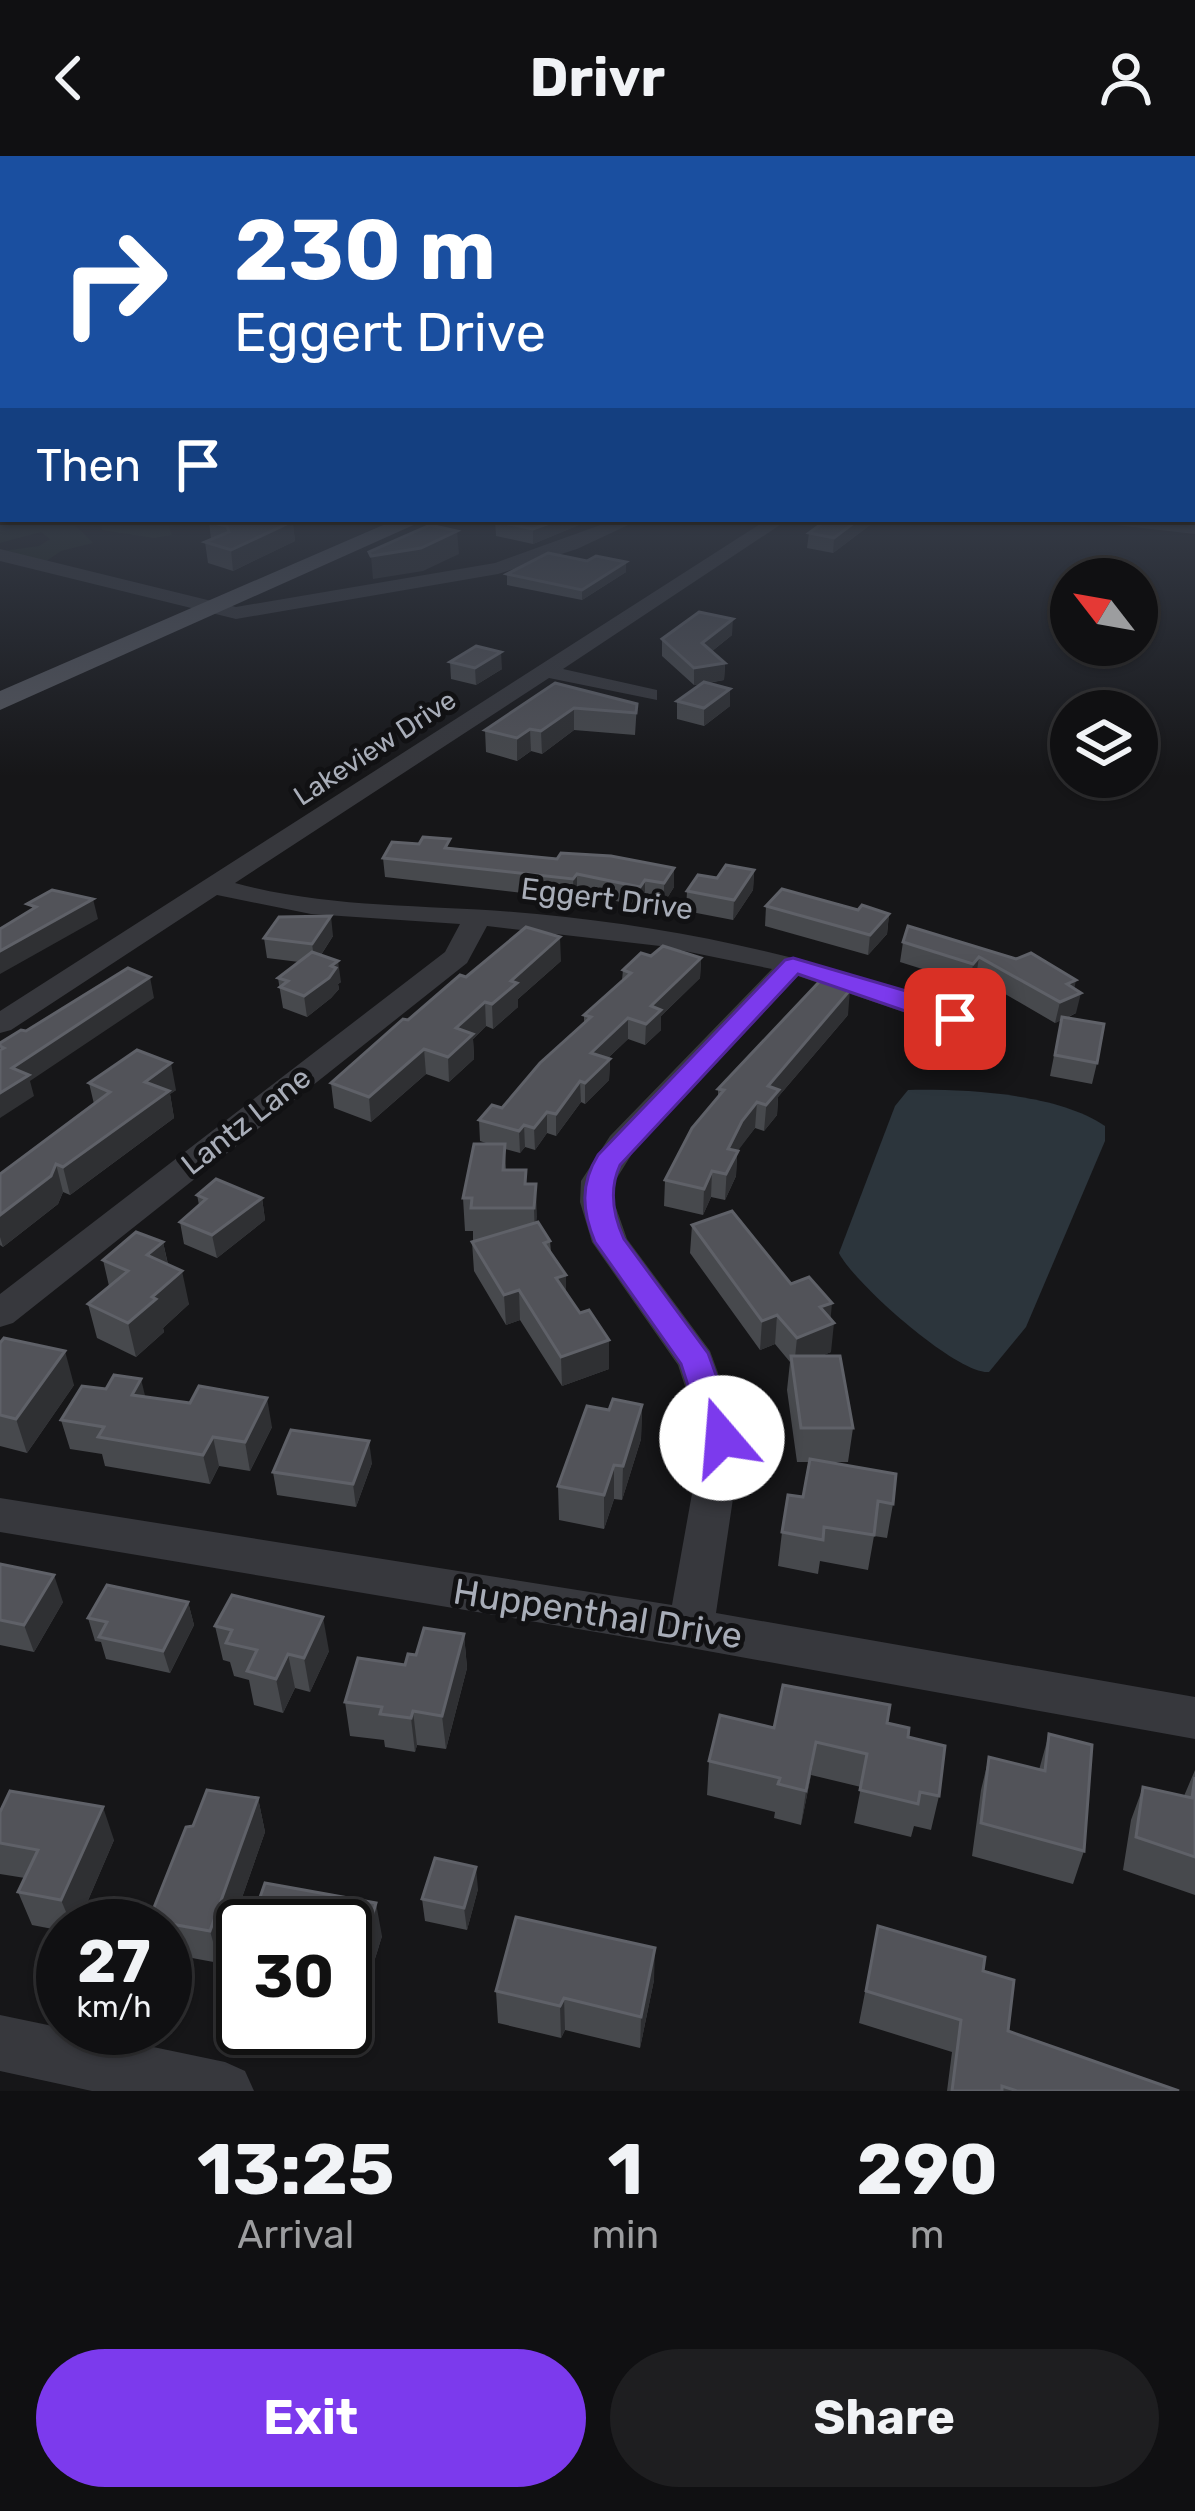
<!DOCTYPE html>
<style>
:root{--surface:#101012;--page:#1e1e20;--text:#f1f3f6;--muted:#9c9d9f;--line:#303032;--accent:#7c3aed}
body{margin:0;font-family:Rubik,sans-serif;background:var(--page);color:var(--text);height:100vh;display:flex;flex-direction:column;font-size:45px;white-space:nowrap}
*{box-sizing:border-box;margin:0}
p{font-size:39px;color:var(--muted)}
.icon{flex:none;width:66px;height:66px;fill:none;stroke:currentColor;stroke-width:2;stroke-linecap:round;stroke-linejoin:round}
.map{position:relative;height:1935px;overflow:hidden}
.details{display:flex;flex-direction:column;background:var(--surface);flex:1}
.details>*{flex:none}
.hud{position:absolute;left:0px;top:0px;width:1197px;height:366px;box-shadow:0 3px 9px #0004,0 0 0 3px var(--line);background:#1a4fa0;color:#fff;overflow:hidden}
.needle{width:78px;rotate:301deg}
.fabs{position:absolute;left:1050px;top:402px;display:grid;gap:24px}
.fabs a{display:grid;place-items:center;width:108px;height:108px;border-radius:50%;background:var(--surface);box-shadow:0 3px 9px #0004,0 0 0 3px var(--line);font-size:60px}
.speed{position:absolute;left:36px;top:1743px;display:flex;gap:24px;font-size:60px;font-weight:700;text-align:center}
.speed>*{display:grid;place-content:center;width:156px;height:156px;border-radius:50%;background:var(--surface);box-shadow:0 3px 9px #0004,0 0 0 3px var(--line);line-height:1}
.speed small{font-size:30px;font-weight:400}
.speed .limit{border:6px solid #111;border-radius:18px;background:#fff;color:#111}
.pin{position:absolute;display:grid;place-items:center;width:102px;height:102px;color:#fff;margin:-51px;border-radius:24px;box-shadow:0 6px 18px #0006}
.me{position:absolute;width:132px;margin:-66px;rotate:342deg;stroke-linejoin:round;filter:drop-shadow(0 0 9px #0008)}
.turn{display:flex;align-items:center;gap:42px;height:252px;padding:0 36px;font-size:54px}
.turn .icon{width:156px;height:156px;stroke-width:2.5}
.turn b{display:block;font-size:84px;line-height:102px}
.then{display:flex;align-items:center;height:114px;padding:0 36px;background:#0003;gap:24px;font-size:45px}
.eta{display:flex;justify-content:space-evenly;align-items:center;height:204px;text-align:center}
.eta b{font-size:72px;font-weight:700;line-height:84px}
.cta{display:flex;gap:24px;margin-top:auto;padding:24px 36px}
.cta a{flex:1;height:138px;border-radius:72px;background:var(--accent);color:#fff;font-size:48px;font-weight:700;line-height:138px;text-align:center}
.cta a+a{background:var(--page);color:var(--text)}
header{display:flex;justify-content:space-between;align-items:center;height:156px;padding:0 36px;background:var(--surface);font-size:54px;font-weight:700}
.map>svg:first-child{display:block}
.green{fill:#1e261f}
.water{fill:#2c353c}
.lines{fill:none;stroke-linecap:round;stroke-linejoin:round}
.minor{fill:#37383d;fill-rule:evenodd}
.major{fill:#53555c;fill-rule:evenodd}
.wall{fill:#47494d}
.shaded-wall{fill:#2f3033}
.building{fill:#525359;stroke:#5f6168;stroke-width:3}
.route{fill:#7c3aed;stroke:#51269a;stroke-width:3}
.labels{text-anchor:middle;stroke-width:10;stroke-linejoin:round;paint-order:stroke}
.far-street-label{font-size:27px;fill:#a8adb8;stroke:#111113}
.street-label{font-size:30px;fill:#a8adb8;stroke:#111113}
.near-street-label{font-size:36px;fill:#a8adb8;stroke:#111113}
</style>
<header><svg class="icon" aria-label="back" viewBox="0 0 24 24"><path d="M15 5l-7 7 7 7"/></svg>Drivr<svg class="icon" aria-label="person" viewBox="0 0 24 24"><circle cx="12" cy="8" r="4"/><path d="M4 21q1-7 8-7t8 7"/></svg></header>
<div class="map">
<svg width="1195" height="1935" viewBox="0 0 1195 1935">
<rect width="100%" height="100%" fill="#161618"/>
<path class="green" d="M0 350 3 363H189L169 371 172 379 154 382 102 374 101 366 76 370 93 387 61 395 45 406 3 395 39 390 50 383 41 376 0 387Z"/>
<path class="water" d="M908 934C965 933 1057 937 1105 970V985L1026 1171 989 1216C957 1219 853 1126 839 1097L895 950Z"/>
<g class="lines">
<g class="minor">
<path d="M617 363H641L577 393 498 418 236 463 0 405V393L236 451 495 407Z"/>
<path d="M768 363H789L563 513 657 534V544L549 522 235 727C333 754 437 748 537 758 686 772 827 804 966 858L979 890 963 899 952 897 941 869 798 820 635 993 615 1025 614 1046 627 1083 710 1195 742 1282 716 1457 1195 1541V1583L691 1492 0 1376V1342L672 1449 702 1282 678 1209 592 1086 580 1046 581 1025 610 980 772 813 660 790 487 770 467 807 13 1167 0 1171V1138L445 796 460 768 311 758 217 739 11 874 0 877V855Z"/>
<path d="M1097 363 1195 368V378L1106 368Z"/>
<path d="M0 1859 225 1906 245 1915 254 1935H92L0 1915Z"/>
</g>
<path class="major" d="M397 363H427L0 554V535Z"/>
</g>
<g class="wall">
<path d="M499 363H586V366L533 388 496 380 495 365Z"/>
<path d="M828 363H878L833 397 807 392 809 377Z"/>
<path d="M209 366 293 369 295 385 233 415 208 407 205 386 211 383Z"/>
<path d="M626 416 582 444 507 429V418Z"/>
<path d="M732 479 711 496 725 507 724 524 708 527 730 550 704 570 677 563V545L701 528 694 529 662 500V483Z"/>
<path d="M450 506 502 513 476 529 451 523Z"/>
<path d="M555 527 637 548 635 579 574 574 542 598 531 595 517 605 486 596 485 574Z"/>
<path d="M419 688 557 703 674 712V731L664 747 645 743 640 750 577 737 574 743 385 721 383 702Z"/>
<path d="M754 714 753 734 733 764 686 755 687 735 717 722Z"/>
<path d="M766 750 858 754 889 758 887 778 868 799 765 770Z"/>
<path d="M908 770 1074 833 1076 857 1067 862 1097 907 1092 928 1050 920 1061 864 1055 867 976 821 970 828 900 806 903 786Z"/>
<path d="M333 780 321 799 341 826 338 828 339 833 331 842 307 861 283 852 278 822 299 806 267 802 264 782Z"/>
<path d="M651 800 701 802 700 822 661 860V874L645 889 628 883 608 902 610 903 609 924 585 948 581 946 556 980 547 977 535 994 525 991 520 997 505 993 506 1014H526V1028H536V1066L550 1085 551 1096 566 1137 609 1213 562 1230 520 1164 506 1169 474 1115 472 1086 477 1085H473V1075H465L463 1042 489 988 480 985 479 964 502 952 584 867V859L622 824 623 814Z"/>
<path d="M561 805 518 843V851L493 873 486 870 473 883 474 903 449 926 426 918 371 966 334 952 331 927 408 864 466 821Z"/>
<path d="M848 859 778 941 777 959 764 975 755 972 740 991 737 996 736 1020 725 1044 711 1041 703 1059 664 1050 665 1024 718 941V933Z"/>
<path d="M89 927 176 934 170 938 174 962 70 1039 63 1036 58 1048 3 1091 0 1089V1018L94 948Z"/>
<path d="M197 1039 262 1042 265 1064 217 1102 184 1088 180 1066 199 1049Z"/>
<path d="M692 1069 791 1128 830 1163 831 1196 821 1200 853 1272 848 1306H828L893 1348 887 1382 874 1380 868 1414 820 1405 818 1418 778 1410 782 1376 803 1341 809 1306H797L787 1234 790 1206 775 1188 760 1194 690 1097Z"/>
<path d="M163 1086 168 1108 189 1148 163 1172 164 1176 136 1201 97 1182 88 1148 109 1130 103 1104Z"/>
<path d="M0 1187 74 1229 27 1297 0 1290Z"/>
<path d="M146 1241 272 1271 250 1315 219 1310 210 1328 105 1310 102 1298 70 1293 61 1264Z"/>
<path d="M642 1249 641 1283 622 1344 614 1343 604 1373 559 1364 558 1330 609 1254Z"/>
<path d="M372 1307 356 1351 277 1339 273 1316Z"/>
<path d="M0 1408 63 1446 34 1496 0 1489Z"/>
<path d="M188 1446 194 1469 170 1517 106 1503 101 1486 95 1485 88 1462Z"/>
<path d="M215 1470 329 1495 310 1536 295 1532 283 1557 254 1549 249 1524 234 1520 230 1506 223 1504Z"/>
<path d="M464 1478 467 1512 446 1593 417 1589 415 1596 385 1591 384 1584 350 1580 345 1546 405 1509 416 1499Z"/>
<path d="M887 1567 908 1581 939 1640 931 1674 914 1670 911 1681 854 1667 861 1631 811 1619 801 1669 774 1662 775 1656 707 1639 709 1605 774 1572Z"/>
<path d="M1049 1578 1084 1695 1073 1728 972 1700 981 1634 989 1601 1039 1614Z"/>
<path d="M1195 1614V1739L1123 1714 1131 1664 1143 1631 1184 1640Z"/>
<path d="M258 1642 265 1676 219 1807 165 1797V1770H151L149 1764 193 1670Z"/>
<path d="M0 1656 114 1684 77 1770H63V1775L32 1769 18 1736 25 1722 0 1718Z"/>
<path d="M478 1733 467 1774 425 1765 422 1743Z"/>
<path d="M345 1770 382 1780 365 1835 345 1831Z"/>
<path d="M878 1770 983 1815 1008 1875 1179 1935H947L952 1896 859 1867Z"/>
<path d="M654 1824 640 1892 565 1874 561 1882 498 1867 496 1835Z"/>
</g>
<g class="shaded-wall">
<path d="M265 363H308L293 369 295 385 233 415 231 394Z"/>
<path d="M561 363H586V366L533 388V373Z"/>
<path d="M859 363H878L833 397 834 382Z"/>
<path d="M457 375 459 398 423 415 373 423 371 400Z"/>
<path d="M626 406V416L582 444V434Z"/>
<path d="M733 463 732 479 701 504 702 487Z"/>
<path d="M501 496 502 513 476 529 475 512Z"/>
<path d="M725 507 724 524 694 529V512Z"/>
<path d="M730 533V550L704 570V552Z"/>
<path d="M574 552V574L542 598 541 575Z"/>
<path d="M530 573 531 595 517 605V582Z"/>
<path d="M674 712V731L664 747V727Z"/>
<path d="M754 714 753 734 733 764 734 744Z"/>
<path d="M577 718V737L574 743 573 723Z"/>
<path d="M645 724V743L640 750V731Z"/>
<path d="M93 743 98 763 0 818V795Z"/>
<path d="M889 758 887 778 868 799 870 779Z"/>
<path d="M331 760 333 780 315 808 312 788Z"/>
<path d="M560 781 561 805 518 843V851L493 873 492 848 511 825Z"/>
<path d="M979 801 976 821 970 828 973 808Z"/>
<path d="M701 802 700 822 661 860V874L645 889 646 868 651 850Z"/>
<path d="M338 805 341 826 338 828 339 833 331 842 307 861 304 840Z"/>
<path d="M150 821 154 842 30 925 34 940 0 962V937L12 912Z"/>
<path d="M1076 824 1073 840 1081 837 1076 857 1055 867 1060 846 1067 828Z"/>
<path d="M850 834 848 859 778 941 777 959 764 975 768 930Z"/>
<path d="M485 846 486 870 473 883 474 903 449 926 448 901 456 872Z"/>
<path d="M628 862V883L591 918V897Z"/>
<path d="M424 893 426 918 371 966 369 941Z"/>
<path d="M610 903 609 924 585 948V927Z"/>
<path d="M171 907 176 934 170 938 174 962 70 1039 63 1011 145 926Z"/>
<path d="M580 925 581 946 556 980V958Z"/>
<path d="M757 946 755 972 737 996 736 1020 725 1044 728 993 742 965Z"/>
<path d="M547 956V977L535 994 534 972Z"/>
<path d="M524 969 525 991 520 997 519 975Z"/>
<path d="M56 1008 63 1036 58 1048 3 1091 0 1081V1059Z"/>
<path d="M712 1015 711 1041 703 1059 704 1033Z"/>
<path d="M536 1028 537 1061 535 1085 534 1052Z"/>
<path d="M262 1042 265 1064 217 1102 212 1079Z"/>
<path d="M163 1086 170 1119 147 1099Z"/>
<path d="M182 1115 189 1148 163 1172 164 1176 136 1201 128 1167 152 1141Z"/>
<path d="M566 1119V1149L556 1122Z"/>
<path d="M519 1134 520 1164 506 1169 504 1139Z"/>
<path d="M832 1147 830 1169 834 1167 831 1196 794 1211 797 1182 820 1151Z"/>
<path d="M777 1159 775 1188 760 1194 762 1165Z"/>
<path d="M609 1184V1213L562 1230 561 1201Z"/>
<path d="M65 1195 74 1229 27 1297 16 1263Z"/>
<path d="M141 1223 148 1252 132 1239Z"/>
<path d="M267 1242 272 1271 250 1315 245 1286Z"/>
<path d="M642 1249 641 1283 622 1344 623 1310Z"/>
<path d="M213 1281 219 1310 210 1328 203 1299Z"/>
<path d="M369 1285 372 1307 356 1351 353 1328Z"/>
<path d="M614 1309V1343L604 1373V1339Z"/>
<path d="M54 1419 63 1446 34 1496 24 1469Z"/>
<path d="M188 1446 194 1469 170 1517 163 1495Z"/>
<path d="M323 1461 329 1495 310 1536 304 1502Z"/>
<path d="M464 1478 467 1512 446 1593 442 1560Z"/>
<path d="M288 1498 295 1532 283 1557 276 1523Z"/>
<path d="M413 1555 417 1589 415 1596 411 1562Z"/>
<path d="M816 1586 811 1619 801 1669 806 1635Z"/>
<path d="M258 1642 265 1676 219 1807 210 1775Z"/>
<path d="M103 1651 114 1684 77 1770H72L61 1744Z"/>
<path d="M476 1711 478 1733 467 1774 464 1752Z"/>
<path d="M376 1747 382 1780 365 1835 360 1803Z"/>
<path d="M655 1792 654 1824 640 1892 641 1861Z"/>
<path d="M564 1842 565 1874 561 1882 560 1850Z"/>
</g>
<g class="building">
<path d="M216 363H285L293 365 231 394 205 386 229 376 227 370 209 366Z"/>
<path d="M499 363H561L533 373 495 365Z"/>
<path d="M828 363H859L834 382 809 377Z"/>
<path d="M430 369 457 375 421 392 371 400 369 396Z"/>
<path d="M548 397 587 405 596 400 626 406 582 434 507 418Z"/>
<path d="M699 456 733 463 702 487 725 507 694 512 662 483Z"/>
<path d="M476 490 501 496 475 512 450 506Z"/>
<path d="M704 526 730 533 704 552 677 545Z"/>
<path d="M555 527 637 548 636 557 574 552 541 575 530 573 517 582 485 574Z"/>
<path d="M423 681 450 683 445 692 557 703 561 697 611 700 674 712 664 727 645 724 640 731 577 718 573 723 383 702 392 686 419 688Z"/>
<path d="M726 709 754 714 734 744 687 735 698 719 717 722Z"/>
<path d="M782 733 858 754 862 749 889 758 870 779 766 750Z"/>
<path d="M52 734 93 743 0 795V773L36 751 27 748Z"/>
<path d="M331 760 312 788 264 782 279 761Z"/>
<path d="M908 770 1016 803 1031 797 1076 824 1067 828 1081 837 1060 846 979 801 973 808 903 786Z"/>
<path d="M526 771 560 781 511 825 517 827 492 848 485 846 456 872 473 878 448 901 424 893 369 941 331 927 403 863 408 864 460 819 466 821Z"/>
<path d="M663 790 701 802 651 850 661 854 646 868 628 862 591 897 610 903 585 927 580 925 556 958 547 956 534 972 524 969 519 975 479 964 492 949 502 952 540 907 591 861 584 859 631 817 623 814 641 797 651 800Z"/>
<path d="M312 796 338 805 331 810 336 812 329 822 304 840 280 831 288 825 278 822Z"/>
<path d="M128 812 150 821 12 912 29 919 0 937V894L4 892 0 890V887L21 874 26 875Z"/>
<path d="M820 825 850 834 768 930 779 934 766 949 757 946 742 965 728 993 738 995 726 1018 712 1015 704 1033 665 1024 692 972 724 934 718 933Z"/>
<path d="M1062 861 1104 868 1097 907 1055 899Z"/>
<path d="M137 894 171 907 145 926 169 935 63 1011 56 1008 51 1020 0 1059V1018L110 936 89 927Z"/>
<path d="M474 988H505L503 1014H526L525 1028H536L534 1052H471L472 1042H463Z"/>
<path d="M216 1023 262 1042 212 1079 180 1066 206 1043 197 1039Z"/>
<path d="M732 1055 791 1128 809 1121 832 1147 820 1151 834 1167 797 1182 777 1159 762 1165 692 1069Z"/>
<path d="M538 1066 550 1085 544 1087 566 1119 556 1122 580 1157 589 1154 609 1184 561 1201 519 1134 504 1139 472 1086Z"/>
<path d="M136 1076 163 1086 147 1099 182 1115 152 1141 156 1143 128 1167 88 1148 128 1115 103 1104Z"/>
<path d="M4 1182 65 1195 16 1263 0 1259V1187Z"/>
<path d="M791 1200H840L853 1272H801Z"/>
<path d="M114 1219 141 1223 132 1239 190 1247 199 1230 267 1242 245 1286 213 1281 203 1299 98 1281 104 1271 61 1264 82 1230 106 1233Z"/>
<path d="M613 1243 642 1249 623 1310 614 1309 604 1339 558 1330 587 1250 609 1254Z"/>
<path d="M291 1274 369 1285 353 1328 273 1316Z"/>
<path d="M810 1303 896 1318 893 1348 878 1345 874 1379 824 1371 823 1384 782 1376 788 1339 803 1341Z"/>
<path d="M0 1408 54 1419 24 1469 0 1464Z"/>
<path d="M107 1429 188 1446 163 1495 99 1481 107 1466 88 1462Z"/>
<path d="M232 1439 323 1461 304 1502 288 1498 276 1523 247 1515 257 1494 226 1487 232 1474 215 1470Z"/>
<path d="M424 1472 464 1478 442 1560 413 1555 411 1562 380 1558 382 1551 345 1546 358 1502 405 1509 408 1498 416 1499Z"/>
<path d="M783 1529 890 1549 887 1567 909 1572 908 1581 945 1590 939 1640 920 1636 918 1648 860 1634 867 1598 816 1586 806 1635 778 1628 780 1622 709 1605 720 1559 774 1572Z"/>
<path d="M1049 1578 1092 1589 1084 1695 981 1667 989 1601 1045 1615Z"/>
<path d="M1195 1621V1701L1136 1681 1143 1631 1192 1642Z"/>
<path d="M207 1634 258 1642 210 1775 149 1764 186 1671 193 1670Z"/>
<path d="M10 1635 103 1651 61 1744 18 1736 38 1694 0 1687V1656Z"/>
<path d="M435 1702 476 1711 464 1752 422 1743Z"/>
<path d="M265 1727 376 1747 360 1803 345 1800V1770H250Z"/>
<path d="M516 1761 655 1792 641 1861 564 1842 560 1850 496 1835Z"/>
<path d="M878 1770 985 1801 983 1815 1014 1824 1008 1875 1179 1935H1017L1002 1930V1935H952L961 1864 866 1835Z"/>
</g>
<linearGradient id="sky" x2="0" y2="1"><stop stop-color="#0c0c0d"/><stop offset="0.56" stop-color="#363c48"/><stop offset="1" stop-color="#363c48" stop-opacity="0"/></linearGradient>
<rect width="1195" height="621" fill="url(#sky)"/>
<path class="route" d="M793 802 913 837 968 863 955 871 946 869 798 818 620 1009C609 1033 613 1059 624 1083L708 1197 739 1282 734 1291 722 1295 710 1291 705 1282 681 1208 595 1086C582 1055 580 1028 598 999L785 804Z"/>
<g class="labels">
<g class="far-street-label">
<text transform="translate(375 592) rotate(-33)" y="9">Lakeview Drive</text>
</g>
<g class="street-label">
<text transform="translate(607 743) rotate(7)" y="10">Eggert Drive</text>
<text transform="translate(246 965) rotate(-38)" y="10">Lantz Lane</text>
</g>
<g class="near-street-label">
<text transform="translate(598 1457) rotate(9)" y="13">Huppenthal Drive</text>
</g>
</g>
</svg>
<div class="fabs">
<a><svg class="needle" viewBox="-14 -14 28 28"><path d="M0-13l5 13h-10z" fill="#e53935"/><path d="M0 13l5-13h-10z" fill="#9c9d9f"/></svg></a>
<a><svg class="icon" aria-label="layers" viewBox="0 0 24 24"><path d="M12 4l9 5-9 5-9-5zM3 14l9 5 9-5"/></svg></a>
</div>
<div class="speed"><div>27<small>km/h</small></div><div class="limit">30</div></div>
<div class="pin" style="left:955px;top:863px;background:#d93025"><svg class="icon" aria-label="arrive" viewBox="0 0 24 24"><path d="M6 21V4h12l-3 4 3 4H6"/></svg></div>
<svg class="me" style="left:722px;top:1282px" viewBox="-20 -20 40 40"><circle r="19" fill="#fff"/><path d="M0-13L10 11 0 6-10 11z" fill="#7c3aed"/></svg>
<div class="hud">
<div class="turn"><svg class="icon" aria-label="right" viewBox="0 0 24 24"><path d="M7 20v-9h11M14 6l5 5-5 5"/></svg><div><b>230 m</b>Eggert Drive</div></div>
<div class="then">Then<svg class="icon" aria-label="arrive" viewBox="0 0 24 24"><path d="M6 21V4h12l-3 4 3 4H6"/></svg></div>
</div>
</div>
<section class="details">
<div class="eta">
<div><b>13:25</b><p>Arrival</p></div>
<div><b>1</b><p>min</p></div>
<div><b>290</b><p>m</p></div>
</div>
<div class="cta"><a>Exit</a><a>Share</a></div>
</section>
